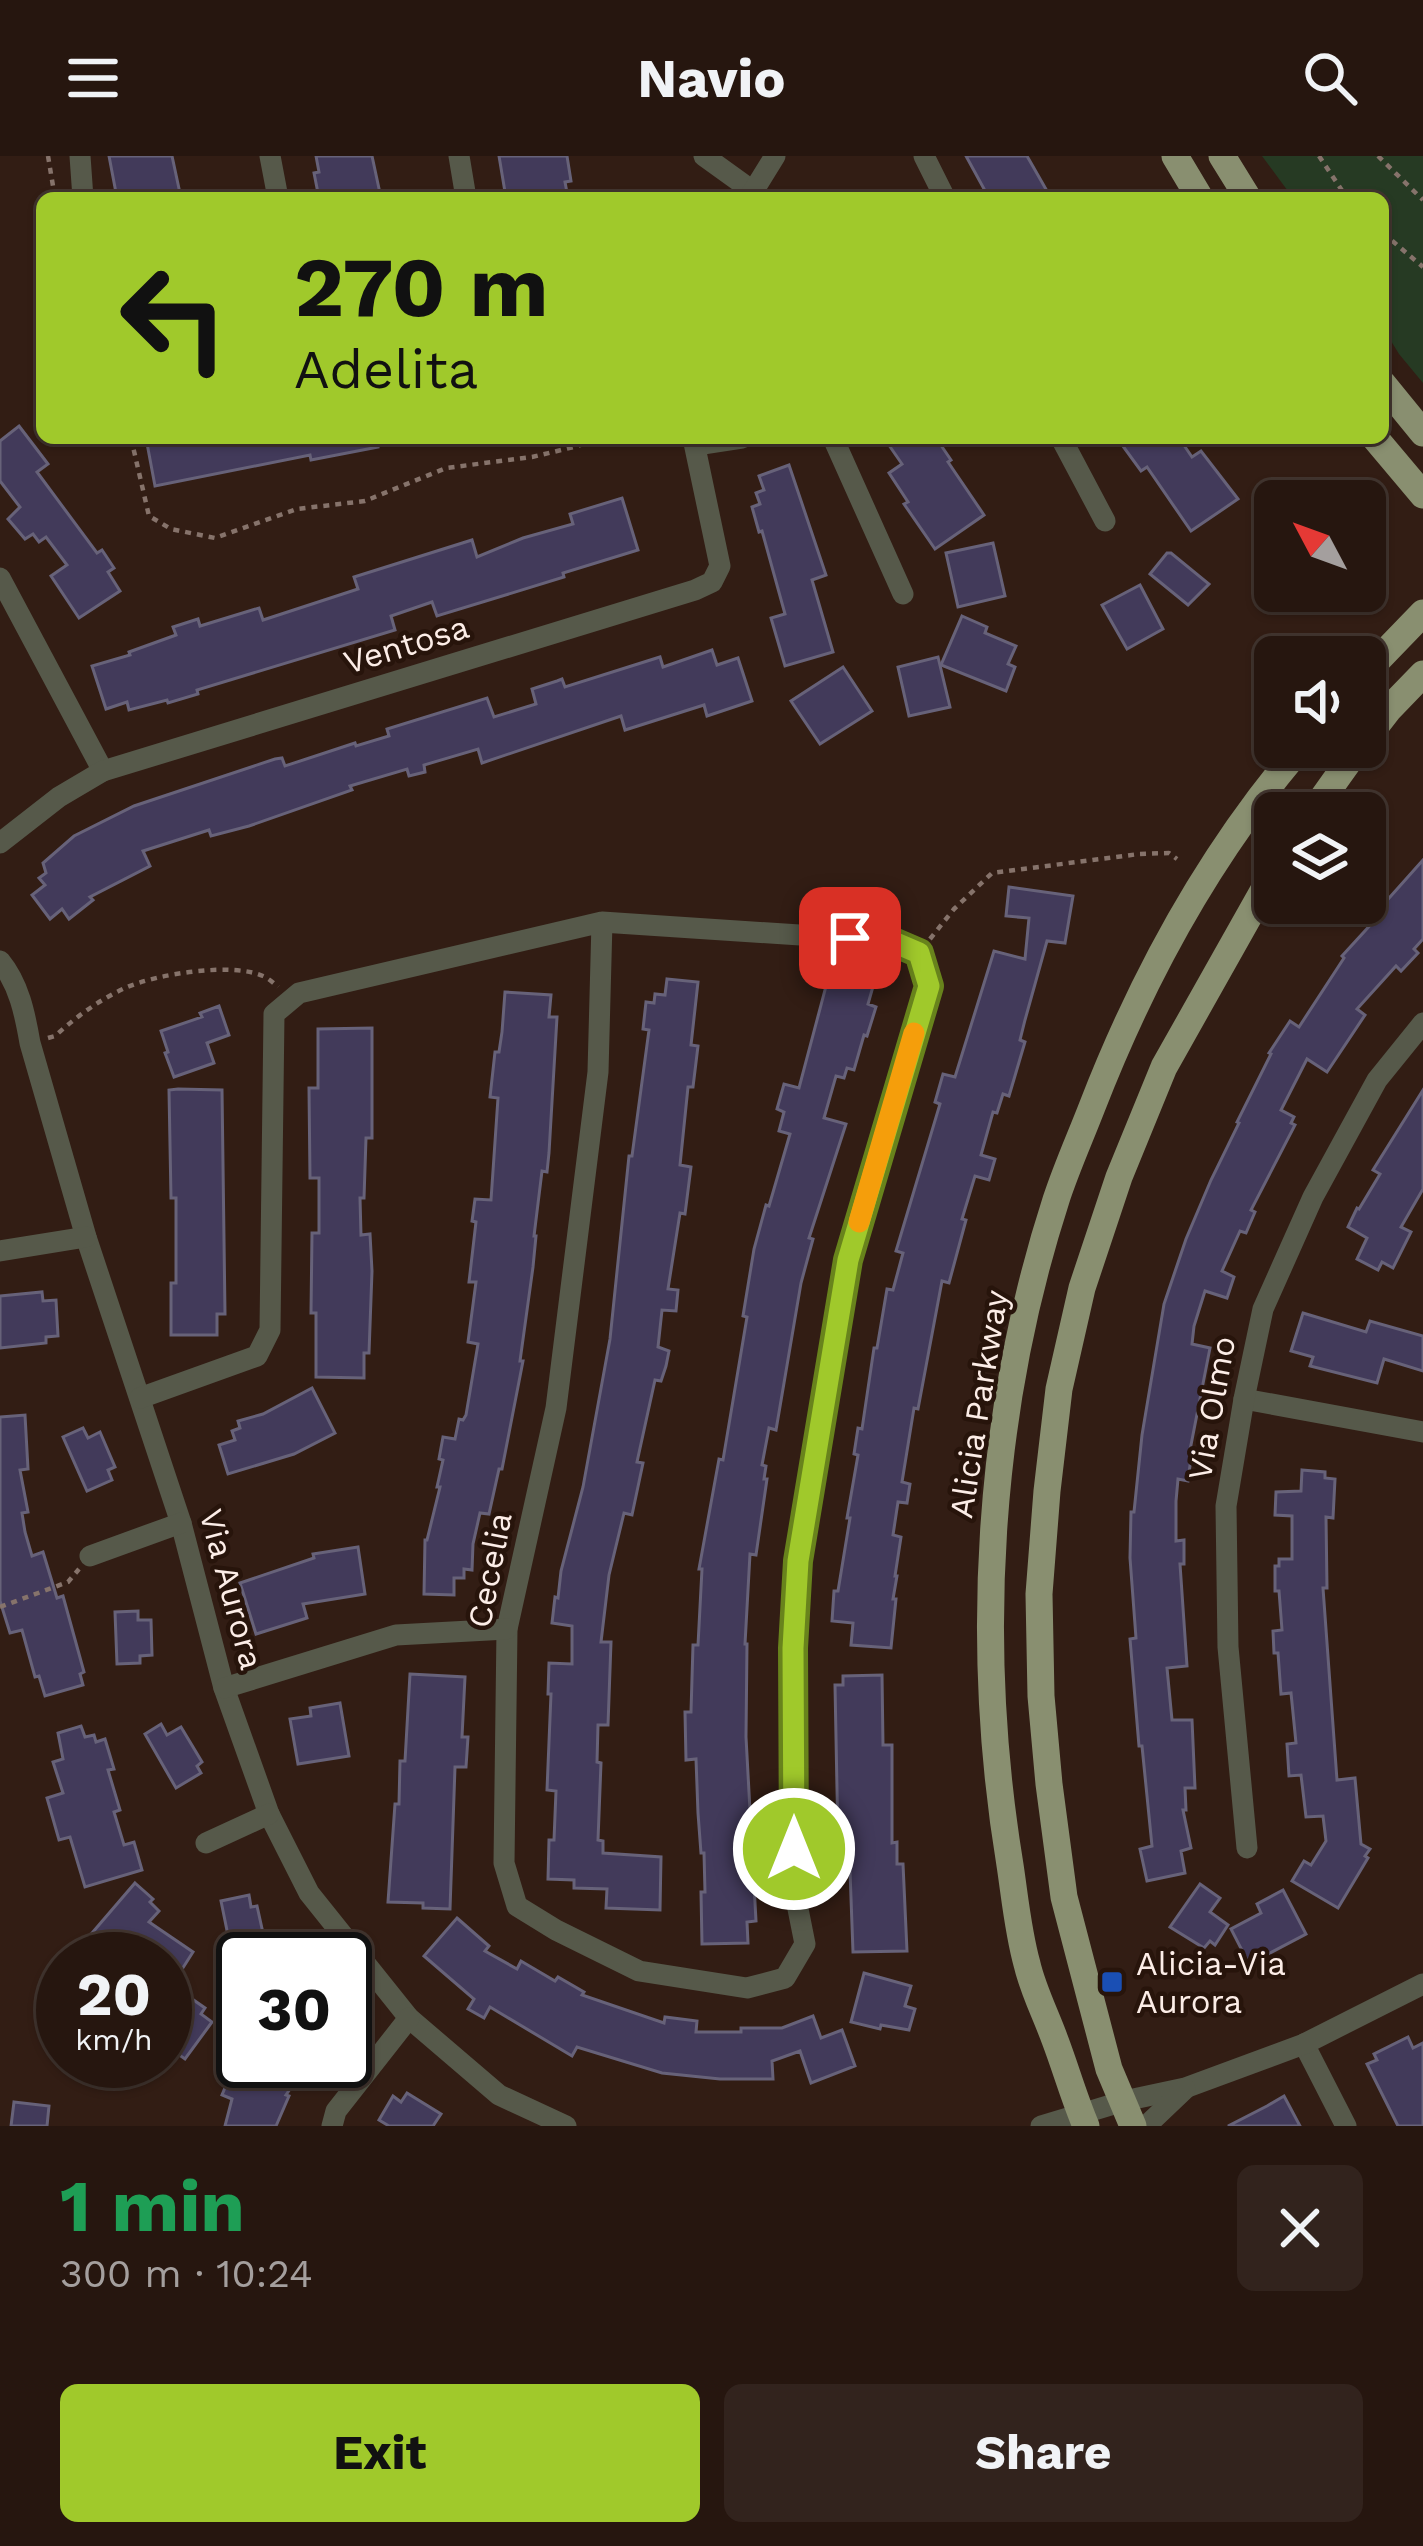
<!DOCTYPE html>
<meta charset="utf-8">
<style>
:root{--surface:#26160f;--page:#32231d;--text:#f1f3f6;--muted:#a49f9e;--line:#42352f;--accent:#a0c92b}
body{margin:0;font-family:"Work Sans",sans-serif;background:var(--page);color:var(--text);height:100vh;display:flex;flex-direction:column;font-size:45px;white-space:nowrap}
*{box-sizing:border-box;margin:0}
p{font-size:39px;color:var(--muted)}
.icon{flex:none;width:66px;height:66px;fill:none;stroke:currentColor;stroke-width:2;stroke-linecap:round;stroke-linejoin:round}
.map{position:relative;height:1970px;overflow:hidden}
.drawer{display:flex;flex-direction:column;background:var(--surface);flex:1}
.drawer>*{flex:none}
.top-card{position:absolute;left:36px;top:36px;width:1353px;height:252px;border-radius:18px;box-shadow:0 3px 9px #0004,0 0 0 3px var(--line);background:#a0c92b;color:#111;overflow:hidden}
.needle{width:78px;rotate:311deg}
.controls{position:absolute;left:1254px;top:324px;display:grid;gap:24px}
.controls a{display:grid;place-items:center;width:132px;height:132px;border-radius:18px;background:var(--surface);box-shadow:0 3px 9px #0004,0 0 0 3px var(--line);font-size:60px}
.speed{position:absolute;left:36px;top:1776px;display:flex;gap:24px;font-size:60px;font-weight:700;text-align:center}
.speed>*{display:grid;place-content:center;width:156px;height:156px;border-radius:50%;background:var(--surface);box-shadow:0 3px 9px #0004,0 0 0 3px var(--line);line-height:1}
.speed small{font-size:30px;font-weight:400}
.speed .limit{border:6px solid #111;border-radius:18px;background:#fff;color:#111}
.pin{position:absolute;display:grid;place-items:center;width:102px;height:102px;color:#fff;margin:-51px;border-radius:24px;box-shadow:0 6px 18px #0006}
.me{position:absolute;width:132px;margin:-66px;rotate:0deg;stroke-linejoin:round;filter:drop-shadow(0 0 9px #0008)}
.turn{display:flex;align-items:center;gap:42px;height:252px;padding:0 60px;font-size:54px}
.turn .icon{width:156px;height:156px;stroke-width:2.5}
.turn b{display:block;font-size:84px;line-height:102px}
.round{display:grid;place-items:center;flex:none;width:126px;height:126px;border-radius:18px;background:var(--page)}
.summary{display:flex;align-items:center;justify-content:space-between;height:204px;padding:0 60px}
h1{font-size:72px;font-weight:700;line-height:90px;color:#1e9e55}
.primary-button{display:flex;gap:24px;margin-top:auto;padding:24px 60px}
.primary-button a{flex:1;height:138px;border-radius:18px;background:var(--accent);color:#111;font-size:48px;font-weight:700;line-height:138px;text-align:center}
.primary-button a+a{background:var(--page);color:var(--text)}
header{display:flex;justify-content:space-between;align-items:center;height:156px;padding:0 60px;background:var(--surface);font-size:54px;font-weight:700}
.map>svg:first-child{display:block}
.green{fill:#263a23}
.building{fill:#423a5a;stroke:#676279;stroke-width:3}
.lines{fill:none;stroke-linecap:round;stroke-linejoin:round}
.path{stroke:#86736b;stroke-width:4.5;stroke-dasharray:6 6;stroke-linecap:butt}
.minor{stroke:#56594a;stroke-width:21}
.major{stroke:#898f70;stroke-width:27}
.route-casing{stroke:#68831c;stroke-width:30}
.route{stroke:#a0c92b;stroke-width:21}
.slow{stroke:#f59e0b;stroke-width:21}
.transit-dot{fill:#1a4fb4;stroke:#27140b;stroke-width:4.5}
.labels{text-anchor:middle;stroke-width:9;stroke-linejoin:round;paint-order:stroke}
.street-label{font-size:33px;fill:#fcede7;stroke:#27140b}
.poi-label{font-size:33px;fill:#fcede7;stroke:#27140b;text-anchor:start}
</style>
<header><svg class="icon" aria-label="menu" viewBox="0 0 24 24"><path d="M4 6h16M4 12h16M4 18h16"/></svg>Navio<svg class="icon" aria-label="search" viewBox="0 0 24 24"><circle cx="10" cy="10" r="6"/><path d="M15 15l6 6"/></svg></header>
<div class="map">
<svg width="1423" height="1970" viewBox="0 0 1423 1970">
<rect width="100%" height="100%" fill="#321d14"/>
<path class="green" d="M1262 0H1423V227L1399 198 1383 172V42H1293Z"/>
<g class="building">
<path d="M109 0H172L181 42H117Z"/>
<path d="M316 0H372L381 42H348V39L319 42 314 17 319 16Z"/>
<path d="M499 0H567L571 25 565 26 568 42H506Z"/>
<path d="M966 0H1027L1051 42H989Z"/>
<path d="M19 270 48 308 37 316 97 397 102 394 114 412 108 416 120 435 79 462 51 420 67 409 46 381 39 386 33 378 25 383 8 363 20 351 0 325V285Z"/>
<path d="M146 282H377L378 291 311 304 310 299 155 330Z"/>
<path d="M884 282H936L951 304 948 306 984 359 935 393 904 348 908 346 889 317 902 308Z"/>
<path d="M1117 282H1179L1192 301 1201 295 1238 343 1191 375 1147 311 1141 315Z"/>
<path d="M789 309 826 419 812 424 833 496 785 510 771 462 785 458 762 375 759 376 752 351 760 348 756 337 764 334 759 320Z"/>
<path d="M622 342 638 394 563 417 564 421 437 460 432 446 391 460 395 474 197 534 198 538 168 547 167 544 129 554 127 546 106 553 92 510 130 499 129 496 176 479 173 471 198 463 200 470 259 452 263 464 358 433 354 421 472 384 477 401 523 382 573 368 570 358Z"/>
<path d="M993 387 1005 440 958 451 946 397Z"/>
<path d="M1167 397H1171L1209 428 1188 449 1150 418Z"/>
<path d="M1140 429 1163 473 1127 493 1102 449Z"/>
<path d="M962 460 987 471 985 477 1016 490 1008 508 1015 511 1006 535 941 509Z"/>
<path d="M712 494 717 509 738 502 752 545 707 560 704 549 625 574 621 560 482 607 478 593 424 609 425 616 409 620 407 613 350 630 352 634 249 670 211 680 209 674 143 695 150 710 90 741 93 744 69 763 62 753 50 763 32 739 45 729 39 722 46 717 43 707 74 680 134 650 275 603 282 602 285 610 355 587 356 590 389 580 387 573 487 542 494 561 536 548 532 533 557 525 562 523 565 531 660 501 663 511Z"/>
<path d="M938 501 950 551 909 560 898 511Z"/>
<path d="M843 511 872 555 820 588 791 545Z"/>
<path d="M1423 704V783L1414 793 1418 797 1401 815 1396 810 1357 853 1365 859 1327 916 1307 903 1281 954 1294 961 1291 967 1295 969 1251 1054 1255 1056 1246 1077 1240 1075 1222 1115 1234 1121 1227 1142 1205 1135 1194 1170 1192 1188 1210 1192 1190 1294H1192L1188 1325 1178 1323 1176 1345V1385L1184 1384V1408H1180L1187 1510 1167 1512 1172 1564H1192L1195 1632H1185L1186 1654H1183L1191 1692 1181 1695 1185 1717 1147 1725 1140 1693 1152 1690 1142 1590H1139L1130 1483 1136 1482 1130 1402 1131 1356H1134L1142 1279 1164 1148 1186 1083 1211 1024 1239 967 1237 966 1271 898 1269 897 1290 865 1299 871 1344 802 1342 800 1385 753 1382 750Z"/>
<path d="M1009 731 1073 740 1065 787 1047 785 1025 864 1020 884 1025 886 1009 940 1003 938 997 957 993 956 981 999 995 1003 989 1024 975 1020 962 1063 966 1064 949 1127 942 1125 918 1253 914 1252 902 1326 910 1328 907 1347 898 1346 893 1379 901 1381 895 1420H897L893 1443H896L891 1492 851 1489 853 1467 832 1465 834 1435H838L850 1362H847L858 1299 854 1298 858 1272 862 1273 874 1192H877L887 1133 893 1134 903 1097 896 1095 940 948 935 946 943 918 955 921 994 795 1025 803 1029 762 1006 760Z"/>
<path d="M830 815 874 827 868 848 876 851 867 880 864 879 854 914 847 912 844 922 836 920 824 962 846 968 809 1082 813 1083 801 1127 776 1274 769 1272 762 1309 766 1310 764 1323H767L756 1399 750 1398 745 1488H747L746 1581 756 1765 747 1766 748 1787 702 1788 701 1736H705L704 1697H701L698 1657 696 1603 686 1604 685 1556H691L693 1489H698L702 1413H699L719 1303 723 1304 747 1161 743 1160 754 1093 766 1049 769 1050 790 978 779 975 784 956 777 953 784 928 799 932Z"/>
<path d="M667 823 698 826 691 889 698 890 693 931H688L680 1009 691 1011 685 1058 680 1057 668 1133 678 1134 676 1155 662 1154 658 1191 669 1195 666 1210 661 1225 655 1224 637 1306 643 1307 632 1359 624 1357 609 1419 601 1486H611L608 1569H598L597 1606 601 1607 598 1684 603 1685V1697L661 1701 660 1754 606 1752 607 1733 574 1732V1724L548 1723 549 1684H554L556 1635 547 1634 551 1538H548L549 1507 572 1508V1470L552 1467 555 1441 558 1442 561 1415 583 1331 610 1183 629 1000H632L649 874 643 873 646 846 654 847 655 838 665 839Z"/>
<path d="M505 836 551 839 549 861H557L549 997 547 1016 542 1015 534 1080H536L533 1111 520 1205H523L502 1313H499L489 1358 480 1357 473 1388 472 1414 464 1413V1422H454V1439L424 1438 425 1384H427L440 1331H437L443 1304 439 1303 443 1281 455 1283 459 1263 463 1264 466 1259 478 1188 468 1186 476 1126H469L476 1066 472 1065 475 1043 491 1044 498 942 490 941 495 896H499L502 876Z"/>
<path d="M219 850 229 879 207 887 214 907 174 921 165 897 168 896 161 875 202 861 200 857Z"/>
<path d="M372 872V982H366L364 1042H360L361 1079 370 1078 372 1115 369 1197H364V1222L316 1221V1157H311L312 1077H319V1022H310L309 932H318V873Z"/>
<path d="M178 933 222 934 225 1158H217V1179H171V1127H176V1042H171L169 934Z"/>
<path d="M1423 934V1033L1401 1071 1411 1076 1393 1112 1382 1106 1378 1114 1357 1103 1367 1082 1348 1071 1357 1052 1359 1053 1380 1018 1373 1014Z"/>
<path d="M42 1136 43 1145 56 1144 58 1180 46 1181V1187L0 1192V1140Z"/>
<path d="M1303 1157 1366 1176 1370 1165 1423 1180V1215L1384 1203 1377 1227 1310 1210 1313 1201 1291 1195Z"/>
<path d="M312 1232 335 1277 294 1298 228 1318 219 1289 235 1284 232 1275 240 1272 238 1265 263 1258Z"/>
<path d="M25 1259 28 1313 20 1314 28 1356 22 1357 25 1376 32 1400 43 1396 57 1442 63 1440 84 1516 80 1518 83 1529 45 1540 39 1520 35 1521 22 1474 10 1477 0 1445V1261Z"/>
<path d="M83 1272 88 1282 100 1276 115 1311 108 1314 112 1324 87 1335 63 1281Z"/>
<path d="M1302 1314 1325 1316V1322L1335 1323 1333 1362 1326 1361 1327 1432H1323L1337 1624 1355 1622 1361 1688 1370 1693 1365 1700 1368 1702 1338 1752 1292 1725 1304 1705 1311 1709 1326 1685 1323 1660 1306 1661 1301 1619 1289 1620 1287 1588 1296 1587 1291 1537 1281 1538 1278 1497H1274L1273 1475 1282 1474 1279 1435H1275V1410H1279V1403H1292V1360L1275 1359 1276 1336 1301 1335Z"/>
<path d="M358 1391 365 1438 303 1448 307 1462 256 1478 240 1427 314 1402 313 1398Z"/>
<path d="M138 1455V1464H151L152 1499 140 1500V1507L117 1508 115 1456Z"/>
<path d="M410 1518 465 1521 462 1581H468L466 1611H455L450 1753 423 1752V1747L388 1746 395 1648H399L400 1605H405Z"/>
<path d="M882 1519 883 1589H892V1687L897 1686V1708H903L907 1795 853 1796 850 1715H834V1685H838L835 1529H843V1520Z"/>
<path d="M340 1547 349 1600 298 1608 290 1563 311 1560 310 1552Z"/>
<path d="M161 1568 167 1579 181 1571 202 1606 197 1610 201 1617 176 1632 145 1578Z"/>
<path d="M81 1570 85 1581 94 1579 96 1586 105 1583 114 1613 108 1614 120 1654 114 1656 124 1689 134 1686 142 1714 85 1731 70 1681 59 1684 47 1642 63 1637 53 1606 63 1603 58 1577Z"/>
<path d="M135 1727 153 1743 150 1746 159 1755 149 1766 193 1796 172 1829 205 1852 201 1858 212 1866 185 1903 165 1889V1803H115L91 1782 94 1778 92 1777Z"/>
<path d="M1200 1728 1220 1742 1210 1756 1228 1769 1215 1789 1210 1785 1204 1792 1170 1771Z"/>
<path d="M1283 1734 1306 1778 1249 1808 1231 1773 1261 1757 1257 1748Z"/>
<path d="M249 1739 251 1751 257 1750 265 1786 252 1789 254 1799 233 1804 221 1745Z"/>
<path d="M457 1762 489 1790 485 1795 517 1813 521 1805 555 1825 558 1821 584 1836 582 1839 664 1867 665 1861 697 1865 696 1876H741V1872H782L813 1860 821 1882 842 1874 855 1910 811 1927 800 1895 772 1905 773 1923H720L662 1917 577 1891 572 1900 490 1851 484 1862 468 1853 474 1843 424 1800Z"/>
<path d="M864 1817 911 1830 905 1850 915 1853 909 1874 881 1869 880 1873 851 1866Z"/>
<path d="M1408 1881 1413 1892 1423 1887V1970H1398L1367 1908 1377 1904 1374 1898Z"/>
<path d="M250 1905H309L286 1939 289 1940 276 1970H225L232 1943 222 1939 230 1920 242 1925Z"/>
<path d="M407 1937 441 1958 433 1970H389L379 1964 393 1940 401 1946Z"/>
<path d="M1284 1940 1300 1970H1228L1267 1950Z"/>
<path d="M14 1946 49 1950 47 1970H11Z"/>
</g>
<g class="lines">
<g class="path">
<path d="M48 0 55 42"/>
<path d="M1319 0 1347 42"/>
<path d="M1378 0 1423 44"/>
<path d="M1383 77 1423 111"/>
<path d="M131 282 149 360 171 373 215 382 297 353 365 345 446 312 532 301 578 290 598 282"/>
<path d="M930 783 954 753 992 717 1139 698 1169 697 1177 703"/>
<path d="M48 882 55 880C76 861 99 844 125 832 156 818 232 806 263 820 268 822 275 828 278 831"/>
<path d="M0 1451 68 1426 79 1413"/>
</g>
<g class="minor">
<path d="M80 0 83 42"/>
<path d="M270 0 278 42"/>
<path d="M459 0 466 42"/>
<path d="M704 0 754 36"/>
<path d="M924 0 945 42"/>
<path d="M749 42 775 0"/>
<path d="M833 282 903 438"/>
<path d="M1061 282 1105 365"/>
<path d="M696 289 742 282"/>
<path d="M0 422 103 615"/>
<path d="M0 687 59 641 103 615 695 434 712 426 720 410 693 282"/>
<path d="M0 805C19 828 25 858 30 887L86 1081 181 1367 224 1532 269 1658 309 1737 409 1862 499 1939 566 1970"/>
<path d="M0 1095 86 1081"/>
<path d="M140 1242 257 1200 270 1174 274 858 299 837 602 766 891 785 919 797 929 830 848 1104 798 1405 792 1492 794 1733 805 1788 785 1822 747 1832 639 1815 556 1774 517 1750 504 1707 507 1473 556 1252 598 916 602 766"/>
<path d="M1244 1243 1423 1276"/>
<path d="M90 1400 181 1367"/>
<path d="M224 1532 396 1479 507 1473"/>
<path d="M206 1687 269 1658"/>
<path d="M1247 1692 1228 1491 1226 1350 1244 1243 1263 1153 1313 1041 1377 924 1423 867"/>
<path d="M1304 1888 1346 1970"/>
<path d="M332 1970 336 1955 409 1862"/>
<path d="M1041 1970 1124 1945 1185 1932 1304 1888 1423 1828"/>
<path d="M1146 1970 1185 1933"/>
</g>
<g class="major">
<path d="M1175 0 1200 42"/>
<path d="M1222 0 1248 42"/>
<path d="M1383 228 1423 277"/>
<path d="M1375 282 1423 339"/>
<path d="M1365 517 1423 457"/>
<path d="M1365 584 1389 553 1423 518"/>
<path d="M1312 657 1359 591"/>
<path d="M1086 1970C1074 1942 1066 1913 1055 1884 1046 1859 1033 1834 1027 1808 1018 1776 1015 1742 1010 1709 974 1490 987 1257 1056 1044 1066 1013 1080 982 1092 951 1142 822 1211 696 1301 591"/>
<path d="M1133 1970 1109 1913 1064 1741 1049 1628 1041 1540 1039 1438 1047 1335 1059 1233 1082 1132 1119 1021 1164 911 1275 714"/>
</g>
</g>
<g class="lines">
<defs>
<path id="route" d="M794 1693 793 1492 798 1405 848 1104 929 830 919 797 891 785 850 782"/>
</defs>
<use href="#route" class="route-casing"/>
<use href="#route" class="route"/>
<path class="slow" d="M859 1066 914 877"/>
</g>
<rect class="transit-dot" x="1100" y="1814" width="24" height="24" rx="6"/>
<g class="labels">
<g class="street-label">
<text transform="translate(406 488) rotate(-17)" y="12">Ventosa</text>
<text transform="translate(978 1248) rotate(-81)" y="12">Alicia Parkway</text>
<text transform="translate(1211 1252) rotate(-80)" y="12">Via Olmo</text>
<text transform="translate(489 1414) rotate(-79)" y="12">Cecelia</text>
<text transform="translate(232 1433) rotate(75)" y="12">Via Aurora</text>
</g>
<g class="poi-label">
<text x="1136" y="1819">Alicia-Via<tspan x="1136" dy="38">Aurora</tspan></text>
</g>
</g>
</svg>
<div class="controls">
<a><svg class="needle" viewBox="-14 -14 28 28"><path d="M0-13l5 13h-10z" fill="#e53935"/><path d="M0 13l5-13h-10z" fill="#a49f9e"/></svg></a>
<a><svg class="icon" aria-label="sound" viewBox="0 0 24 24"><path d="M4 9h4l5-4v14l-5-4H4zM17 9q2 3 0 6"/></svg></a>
<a><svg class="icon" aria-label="layers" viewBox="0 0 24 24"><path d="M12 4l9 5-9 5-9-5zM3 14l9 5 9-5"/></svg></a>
</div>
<div class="speed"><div>20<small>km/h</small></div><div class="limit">30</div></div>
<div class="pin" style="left:850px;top:782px;background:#d93025"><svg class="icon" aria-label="arrive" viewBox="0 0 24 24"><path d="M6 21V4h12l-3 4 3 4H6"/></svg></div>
<svg class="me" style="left:794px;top:1693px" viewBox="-20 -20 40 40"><circle r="17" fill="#a0c92b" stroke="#fff" stroke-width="3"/><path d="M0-11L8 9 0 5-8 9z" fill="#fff"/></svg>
<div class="top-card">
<div class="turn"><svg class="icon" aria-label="left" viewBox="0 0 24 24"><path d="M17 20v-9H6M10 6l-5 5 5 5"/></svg><div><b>270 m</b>Adelita</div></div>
</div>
</div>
<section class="drawer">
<div class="summary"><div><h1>1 min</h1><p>300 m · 10:24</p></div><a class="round"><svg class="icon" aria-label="close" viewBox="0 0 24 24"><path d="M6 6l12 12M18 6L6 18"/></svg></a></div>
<div class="primary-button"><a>Exit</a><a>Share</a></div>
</section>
